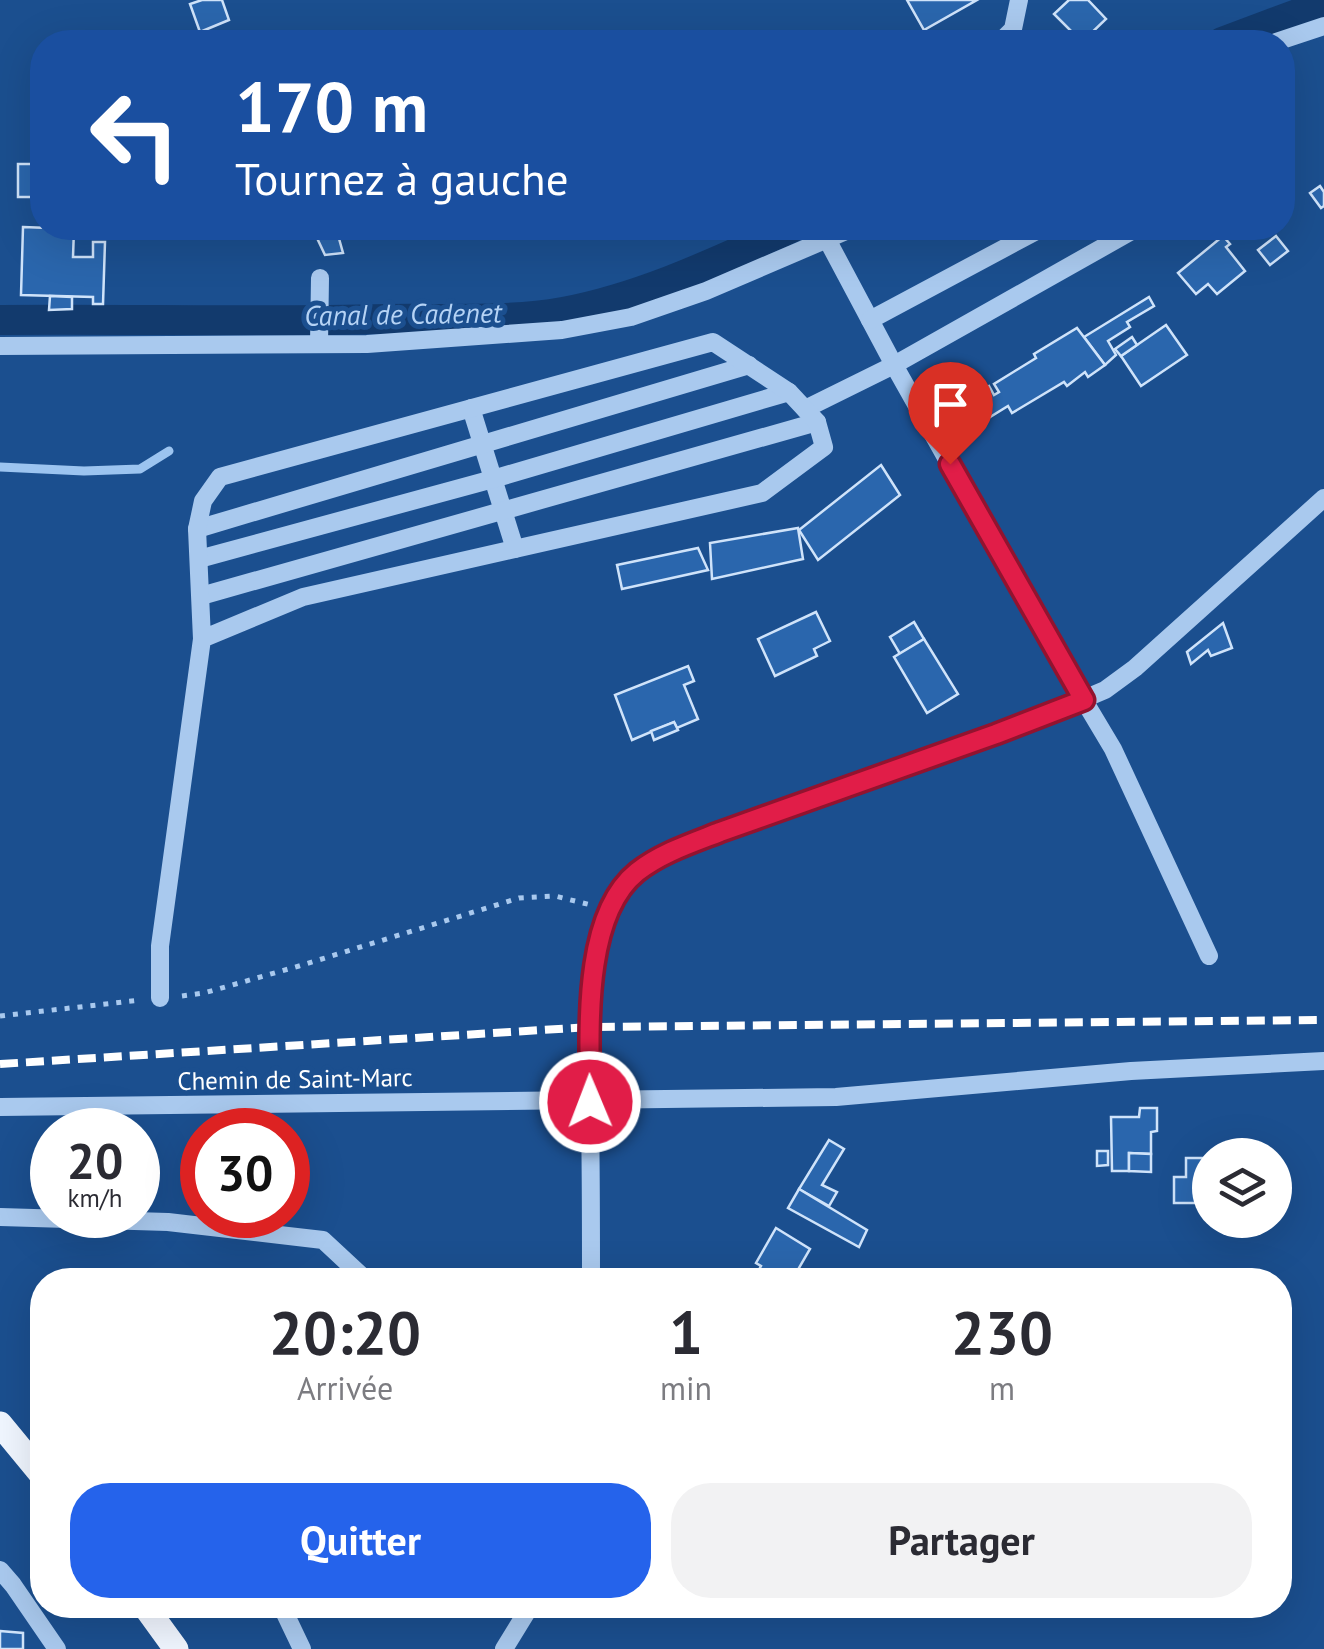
<!DOCTYPE html>
<html lang="fr">
<meta charset="utf-8">
<style>
:root{--surface:#fff;--page:#f2f2f3;--text:#2b2b33;--muted:#7c7c81;--accent:#2563eb}
body{margin:0;font-family:"PT Sans",sans-serif;background:var(--page);color:var(--text);height:100vh;display:flex;flex-direction:column;font-size:38px;white-space:nowrap}
*{box-sizing:border-box;margin:0}
p{font-size:32px;color:var(--muted)}
.icon{flex:none;width:55px;height:55px;fill:none;stroke:currentColor;stroke-width:2;stroke-linecap:round;stroke-linejoin:round}
.map{position:relative;flex:1;overflow:hidden}
.side{position:absolute;left:30px;top:1268px;width:1262px;height:350px;display:flex;flex-direction:column;background:var(--surface);border-radius:40px;box-shadow:0 10px 40px #0002}
.side>*{flex:none}
.top-card{position:absolute;left:30px;top:30px;width:1265px;height:210px;border-radius:40px;box-shadow:0 10px 40px #0002;background:#1a4fa0;color:#fff;overflow:hidden}
.tools{position:absolute;left:1192px;top:1138px;display:grid;gap:20px}
.tools a{display:grid;place-items:center;width:100px;height:100px;border-radius:50%;background:var(--surface);box-shadow:0 10px 40px #0002;font-size:50px}
.speed{position:absolute;left:30px;top:1108px;display:flex;gap:20px;font-size:50px;font-weight:700;text-align:center}
.speed>*{display:grid;place-content:center;width:130px;height:130px;border-radius:50%;background:var(--surface);box-shadow:0 10px 40px #0002;line-height:1}
.speed small{font-size:25px;font-weight:400}
.speed .limit{border:15px solid #d22;background:#fff;color:#111}
.pin{position:absolute;display:grid;place-items:center;width:85px;height:85px;color:#fff;margin:-102px -42px;border-radius:50% 50% 50% 0;rotate:-45deg;box-shadow:0 0 10px #0007}
.pin .icon{rotate:45deg}
.me{position:absolute;width:110px;margin:-55px;rotate:359deg;stroke-linejoin:round;filter:drop-shadow(0 0 8px #0008)}
.turn{display:flex;align-items:center;gap:35px;height:210px;padding:0 40px;font-size:45px}
.turn .icon{width:130px;height:130px;stroke-width:2.5}
.turn b{display:block;font-size:70px;line-height:85px}
.eta{display:flex;justify-content:space-evenly;align-items:center;height:170px;text-align:center}
.eta b{font-size:60px;font-weight:600;line-height:70px}
.button{display:flex;gap:20px;margin-top:auto;padding:20px 40px}
.button a{flex:1;height:115px;border-radius:40px;background:var(--accent);color:#fff;font-size:40px;font-weight:600;line-height:115px;text-align:center}
.button a+a{background:var(--page);color:var(--text)}
.map>svg:first-child{display:block}
.lines{fill:none;stroke-linecap:round;stroke-linejoin:round}
.stream{stroke:#9cc4f0;stroke-width:9}
.canal{stroke:#123a6d;stroke-width:30}
.building{fill:#2a66ad;stroke:#cfe3fa;stroke-width:2.5}
.path{stroke:#a9c9ee;stroke-width:5;stroke-dasharray:5 8;stroke-linecap:butt}
.minor{stroke:#a9c9ee;stroke-width:18}
.major{stroke:#f0f6ff;stroke-width:25}
.rail{stroke:#fff;stroke-width:8;stroke-dasharray:18 8;stroke-linecap:butt}
.route-casing{stroke:#92132f;stroke-width:25}
.route{stroke:#e11d48;stroke-width:18}
.labels{text-anchor:middle;stroke-width:10;stroke-linejoin:round;paint-order:stroke}
.street-label{font-size:25px;fill:#fff;stroke:#1b4f8f}
.water-label{font-size:28px;font-style:italic;fill:#b5d3f5;stroke:#1b4f8f}
</style>
<div class="map">
<svg width="1324" height="1649" viewBox="0 0 1324 1649">
<rect width="100%" height="100%" fill="#1b4f8f"/>
<g class="lines">
<path class="stream" d="M0 467 84 471 140 469 169 451"/>
<g class="canal">
<path d="M1222 42 1324 4"/>
<path d="M0 320C129 319 259 322 388 319 446 318 506 322 563 312 643 297 718 261 791 228"/>
</g>
</g>
<g class="building">
<path d="M202 0H222L229 20 200 32 190 4Z"/>
<path d="M907 0H977L924 30Z"/>
<path d="M1069 0H1088L1106 19 1082 42 1054 14Z"/>
<path d="M18 164H42L41 197H18Z"/>
<path d="M1320 186 1324 192V206L1321 208 1310 193Z"/>
<path d="M23 227 74 229 73 257H93V242H105L103 304H93V297L21 295Z"/>
<path d="M338 235 343 253 325 255 317 238Z"/>
<path d="M1223 236 1230 244 1226 247 1245 271 1217 294 1208 284 1196 294 1178 273Z"/>
<path d="M1276 236 1288 251 1270 265 1258 250Z"/>
<path d="M50 296 72 297V309L49 310Z"/>
<path d="M1149 297 1154 306 1127 322 1130 327 1108 341 1116 355 1105 365 1084 337Z"/>
<path d="M1166 325 1187 355 1141 386 1121 356Z"/>
<path d="M1077 328 1105 365 1088 377 1085 372 1067 386 1064 382 1012 413 1008 406 990 417 975 395 989 386 994 395 999 392 994 384 1036 358 1034 354Z"/>
<path d="M1132 337 1137 345 1121 356 1115 349Z"/>
<path d="M881 465 900 495 818 560 799 530Z"/>
<path d="M798 528 803 559 712 579 710 543Z"/>
<path d="M698 548 708 570 622 589 617 565Z"/>
<path d="M816 612 830 641 814 649 817 656 775 676 758 639Z"/>
<path d="M914 622 924 639 900 654 890 637Z"/>
<path d="M1223 623 1232 648 1211 656 1208 650 1191 664 1187 652Z"/>
<path d="M924 639 958 694 927 713 894 657Z"/>
<path d="M688 666 694 681 684 685 698 719 677 728 674 722 632 740 615 695Z"/>
<path d="M674 722 678 730 654 740 651 731Z"/>
<path d="M1140 1108H1157V1131L1151 1132V1154L1129 1153V1171H1112L1111 1117H1139Z"/>
<path d="M829 1140 844 1149 822 1185 837 1192 829 1206 799 1189Z"/>
<path d="M1097 1151H1108V1165L1097 1166Z"/>
<path d="M1129 1153 1151 1154V1172L1129 1171Z"/>
<path d="M1186 1158H1203L1204 1203H1174V1177H1186Z"/>
<path d="M799 1189 867 1230 859 1247 788 1208Z"/>
<path d="M776 1228 810 1249 792 1280H784L779 1277 777 1280H753L761 1266 756 1263Z"/>
<path d="M0 1631 23 1633V1649H0Z"/>
</g>
<g class="lines">
<g class="path">
<path d="M182 996 204 993 299 966 519 898 555 896 591 905"/>
<path d="M0 1016 141 1000"/>
</g>
<g class="minor">
<path d="M1000 42 1013 29 1019 0"/>
<path d="M1276 42 1324 26"/>
<path d="M821 228 894 365 1061 662 1113 749 1209 956"/>
<path d="M870 320 1042 228"/>
<path d="M319 344 320 278"/>
<path d="M0 346 367 344 562 330 631 317 706 291 853 228"/>
<path d="M471 408 515 549"/>
<path d="M805 409 894 365 1137 228"/>
<path d="M197 529 749 365"/>
<path d="M199 559 493 479 789 392"/>
<path d="M201 596 817 422"/>
<path d="M160 998V946L202 639 303 597 762 493 824 447 817 422 789 392 713 342 220 477 203 501 197 529 202 639"/>
<path d="M0 1107 836 1097 1131 1071 1324 1061"/>
<path d="M0 1217 168 1222 323 1240 366 1280"/>
<path d="M591 1280C591 1226 591 1172 590 1118 590 1047 579 945 624 886 639 867 660 858 681 847L1027 723 1105 690 1135 668 1324 498"/>
<path d="M0 1570 13 1585 57 1649"/>
<path d="M281 1605 302 1649"/>
<path d="M504 1649 531 1605"/>
</g>
<g class="major">
<path d="M0 1424 42 1475"/>
<path d="M144 1605 176 1649"/>
</g>
<path class="rail" d="M0 1064 589 1027 1324 1020"/>
</g>
<g class="lines">
<defs>
<path id="route" d="M590 1102C590 1037 581 917 637 872 661 853 692 843 720 832L996 734 1084 700 950 464"/>
</defs>
<use href="#route" class="route-casing"/>
<use href="#route" class="route"/>
</g>
<g class="labels">
<g class="street-label">
<text transform="translate(295 1079) rotate(-1)" y="9">Chemin de Saint-Marc</text>
</g>
<g class="water-label">
<text transform="translate(403 314) rotate(-1)" y="10">Canal de Cadenet</text>
</g>
</g>
</svg>
<div class="tools">
<a><svg class="icon" aria-label="layers" viewBox="0 0 24 24"><path d="M12 4l9 5-9 5-9-5zM3 14l9 5 9-5"/></svg></a>
</div>
<div class="speed"><div>20<small>km/h</small></div><div class="limit">30</div></div>
<div class="pin" style="left:950px;top:464px;background:#d93025"><svg class="icon" aria-label="arrive" viewBox="0 0 24 24"><path d="M6 21V4h12l-3 4 3 4H6"/></svg></div>
<svg class="me" style="left:590px;top:1102px" viewBox="-20 -20 40 40"><circle r="17" fill="#e11d48" stroke="#fff" stroke-width="3"/><path d="M0-11L8 9 0 5-8 9z" fill="#fff"/></svg>
<div class="top-card">
<div class="turn"><svg class="icon" aria-label="left" viewBox="0 0 24 24"><path d="M17 20v-9H6M10 6l-5 5 5 5"/></svg><div><b>170 m</b>Tournez à gauche</div></div>
</div>
<section class="side">
<div class="eta">
<div><b>20:20</b><p>Arrivée</p></div>
<div><b>1</b><p>min</p></div>
<div><b>230</b><p>m</p></div>
</div>
<div class="button"><a>Quitter</a><a>Partager</a></div>
</section>
</div>
